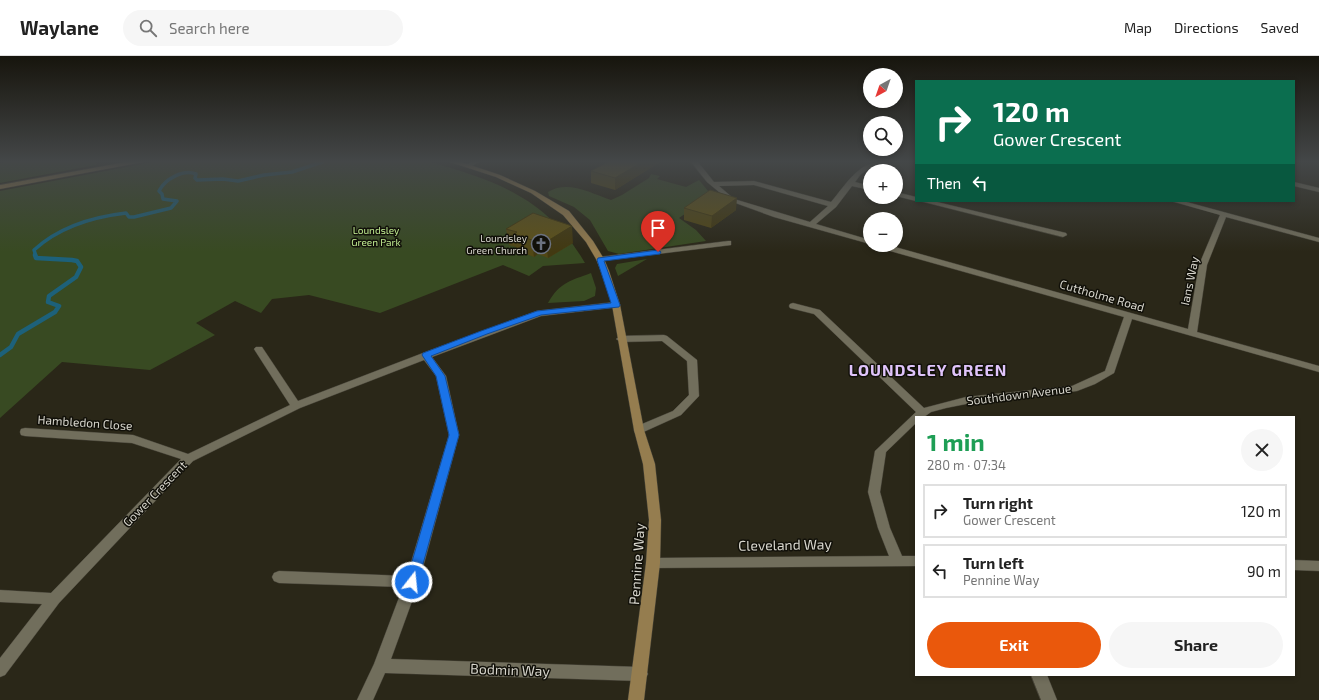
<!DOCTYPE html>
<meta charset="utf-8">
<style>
:root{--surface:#fff;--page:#f6f6f6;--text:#222;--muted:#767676;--line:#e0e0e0;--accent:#ea580c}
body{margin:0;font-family:"Exo 2",sans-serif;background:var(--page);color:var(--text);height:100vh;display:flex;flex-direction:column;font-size:15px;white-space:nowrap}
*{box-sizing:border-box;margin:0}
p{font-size:13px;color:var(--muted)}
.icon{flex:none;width:22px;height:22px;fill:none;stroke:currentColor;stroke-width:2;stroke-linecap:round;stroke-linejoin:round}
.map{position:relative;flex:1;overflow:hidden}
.details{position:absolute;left:915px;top:360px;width:380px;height:260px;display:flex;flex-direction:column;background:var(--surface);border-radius:0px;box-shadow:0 2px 6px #0003}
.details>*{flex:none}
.top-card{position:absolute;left:915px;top:24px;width:380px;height:122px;border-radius:0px;box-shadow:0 2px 6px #0003;background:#0b6e4f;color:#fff;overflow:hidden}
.needle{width:26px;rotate:220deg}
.buttons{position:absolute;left:863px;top:12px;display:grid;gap:8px}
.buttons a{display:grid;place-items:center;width:40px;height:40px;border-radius:50%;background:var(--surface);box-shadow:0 2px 6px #0003;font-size:20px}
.pin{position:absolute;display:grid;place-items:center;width:34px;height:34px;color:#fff;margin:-41px -17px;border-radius:50% 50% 50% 0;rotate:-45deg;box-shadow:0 0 4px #0007}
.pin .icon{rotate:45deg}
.me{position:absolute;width:44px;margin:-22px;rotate:16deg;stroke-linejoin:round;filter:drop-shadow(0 0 3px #0008)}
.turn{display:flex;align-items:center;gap:14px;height:84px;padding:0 12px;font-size:18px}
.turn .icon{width:52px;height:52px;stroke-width:2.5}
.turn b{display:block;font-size:28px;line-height:34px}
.then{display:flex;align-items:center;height:38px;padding:0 12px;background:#0003;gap:8px;font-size:15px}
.round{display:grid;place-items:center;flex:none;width:42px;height:42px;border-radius:21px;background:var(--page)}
.summary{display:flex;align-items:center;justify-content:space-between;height:68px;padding:0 12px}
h1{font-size:24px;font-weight:700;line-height:30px;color:#1e9e55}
.action{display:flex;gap:8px;margin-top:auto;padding:8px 12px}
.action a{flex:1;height:46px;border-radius:24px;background:var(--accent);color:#fff;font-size:16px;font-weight:700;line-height:46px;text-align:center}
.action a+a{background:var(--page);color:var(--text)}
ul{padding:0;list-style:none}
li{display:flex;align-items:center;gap:12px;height:54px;margin:0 8px 6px;padding:0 4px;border:2px solid var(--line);border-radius:0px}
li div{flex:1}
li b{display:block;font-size:15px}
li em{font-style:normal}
header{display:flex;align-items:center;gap:24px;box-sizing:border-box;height:56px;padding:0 20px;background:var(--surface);border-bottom:1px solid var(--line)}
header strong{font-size:19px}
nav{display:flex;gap:22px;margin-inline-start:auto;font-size:14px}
.search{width:280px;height:36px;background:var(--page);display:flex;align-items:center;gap:10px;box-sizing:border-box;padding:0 14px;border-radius:22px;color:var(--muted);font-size:15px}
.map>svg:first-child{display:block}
.green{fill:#384a22}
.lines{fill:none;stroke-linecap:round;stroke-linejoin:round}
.stream-far1{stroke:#1d617a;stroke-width:3.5}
.stream{stroke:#1d617a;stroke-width:4.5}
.street-casing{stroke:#464338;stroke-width:1}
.secondary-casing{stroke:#464338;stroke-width:1}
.street{fill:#716e5c;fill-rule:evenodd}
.secondary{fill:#957d4f;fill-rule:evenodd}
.wall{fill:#514715}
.shaded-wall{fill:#423911}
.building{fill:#5e5218;stroke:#423911}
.route{fill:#1a73e8;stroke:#114b97}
.labels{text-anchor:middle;stroke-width:3;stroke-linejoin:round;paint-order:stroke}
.far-park-label{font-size:10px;fill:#c2ee92;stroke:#111009}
.far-poi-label{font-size:10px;fill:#d8d6cd;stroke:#111009;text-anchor:end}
.street-label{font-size:12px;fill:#d8d6cd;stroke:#111009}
.near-street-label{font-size:14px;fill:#d8d6cd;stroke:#111009}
.district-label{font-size:16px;font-weight:bold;letter-spacing:1px;fill:#e0c4fb;stroke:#111009}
</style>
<header>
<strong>Waylane</strong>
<div class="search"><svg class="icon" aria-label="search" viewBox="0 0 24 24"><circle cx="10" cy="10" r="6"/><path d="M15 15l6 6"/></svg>Search here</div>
<nav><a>Map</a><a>Directions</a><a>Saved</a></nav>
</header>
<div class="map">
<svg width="1319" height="644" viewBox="0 0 1319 644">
<rect width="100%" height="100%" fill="#2a2718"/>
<g class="green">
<path d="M4 106H96V109L0 127V108Z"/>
<path d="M153 106H430C498 125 548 143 585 207L543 210 529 220 503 209 380 257 309 239 272 243 261 257 235 245 196 267 215 279 150 314 62 306 0 362V135Z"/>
<path d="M651 118 660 120 657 123 686 131 699 124 708 135 709 141 679 162 696 174 706 185 619 198 608 195 590 164 574 151 549 140 548 136C568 124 590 137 611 144L622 139 649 122Z"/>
<path d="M647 203 618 220 615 212 617 208Z"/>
<path d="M591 217 596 232 595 240 584 245 548 247C560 226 570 225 591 217Z"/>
</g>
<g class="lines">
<path class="stream-far1" d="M36 200 34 194C59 171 92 161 126 157L129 161H134L171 152 177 145 163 143 162 138 159 135C165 123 183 113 196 118L195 122 197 124 223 123 238 125 264 119 292 116 322 106"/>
<path class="stream" d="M0 299 11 291 18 278 55 256 59 250 48 246 49 240 76 221 81 211 77 205 72 204 36 202 35 199"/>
<defs>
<g id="street">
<path d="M471 106H479L470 111H466V109Z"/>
<path d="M691 106H698L714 126 754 125 831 146C845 130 858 106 881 106L861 118 855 126 870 130V134L852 130 836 151 816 168 870 184V188L774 161 730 145 707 126ZM754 129 828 150 810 166 734 143 719 130Z"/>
<path d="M1294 126 1319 132V136L1294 130Z"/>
<path d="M896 136 916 141V145L896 140Z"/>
<path d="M920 145H933L1066 177 1067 179 1063 181Z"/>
<path d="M1171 145H1183L1319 182V186L1226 161 1207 209 1197 276 1319 310V316L1132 263 1114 317 1095 328 1077 335 966 348 946 352 931 356 924 361H916V367L886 396 880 436 890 472 902 500H916V510L653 512 648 511 646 507 648 503 653 502 889 500 878 472 868 436 875 395 916 356 814 258 790 252 789 250 790 248 793 247 820 254 924 352 966 341 1072 330 1105 315 1124 261 876 191 875 189H888L1188 273 1199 209 1220 159Z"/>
<path d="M728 185H731V189L600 205 596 203 600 201Z"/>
<path d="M616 246 619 247 620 249 619 251 541 260 432 301 446 320 459 379 419 526 391 603 640 611 645 613 648 618 645 623 640 625 385 617 373 644H357L374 608 403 531 279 527 274 525 272 521 274 517 279 515 407 520 449 379 436 320 424 304 300 352 193 405 59 547 5 619 0 621V602L42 548 0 546V534L51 537 181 403 132 387 25 380 21 379 20 376 21 373 25 372 133 379 188 398 290 349 254 293 256 291H262L298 345 423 297 537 255Z"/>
<path d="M664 279 667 280 697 304 699 340 681 359 639 378 635 377 634 374 635 371 673 355 689 339 687 305 662 285 621 286 616 283 621 280Z"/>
<path d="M1294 504 1319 505V515L1294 514Z"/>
<path d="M1031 619H1047L1057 644H1041Z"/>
</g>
<g id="secondary">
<path d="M126 106H143L0 133V129Z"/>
<path d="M450 106H461L500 119 535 135 569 155 593 185 604 203 609 215 620 249 644 374 655 408 661 464 660 507 644 644H628L646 507 649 464 643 408 634 374 612 249 601 215 596 203 586 186 563 159 531 137 496 121Z"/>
</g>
</defs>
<use href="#street" class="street-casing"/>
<use href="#secondary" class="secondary-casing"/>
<use href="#street" class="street"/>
<use href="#secondary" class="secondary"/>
</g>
<g class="wall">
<path d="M660 106 615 134 591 127V115Z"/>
<path d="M684 152 736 154 711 172 684 164Z"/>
<path d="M506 173 573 187 548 202 538 198 534 201 516 194V191L509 189Z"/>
</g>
<g class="shaded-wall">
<path d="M642 106H660L615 134V122Z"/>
<path d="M737 142 736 154 711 172 712 160Z"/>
<path d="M572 170 573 187 548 202 546 186Z"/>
<path d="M536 182 538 198 534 201 532 184Z"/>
</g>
<g class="building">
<path d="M608 106H642L615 122 591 115Z"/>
<path d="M710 134 737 142 712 160 684 152Z"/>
<path d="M533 157 572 170 546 186 536 182 532 184 514 178 517 176 506 173Z"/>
</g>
<linearGradient id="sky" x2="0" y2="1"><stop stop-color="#17150d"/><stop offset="0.54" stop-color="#444748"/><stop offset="1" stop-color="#444748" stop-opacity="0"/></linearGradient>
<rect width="1319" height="196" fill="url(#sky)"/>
<path class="route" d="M658 194 661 196 660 198 604 205 620 249 619 251 541 259 487 278 431 300 445 320 459 379 418 526 416 529 412 531 408 529 406 526 449 379 436 320 422 299 423 297 481 275 537 255 611 247 597 204 598 202Z"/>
<defs>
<symbol id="church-ring" viewBox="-11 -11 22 22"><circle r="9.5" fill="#111009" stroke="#6b7280" stroke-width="1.5"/><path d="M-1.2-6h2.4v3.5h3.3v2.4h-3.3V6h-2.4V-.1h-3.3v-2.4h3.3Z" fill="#6b7280"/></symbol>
</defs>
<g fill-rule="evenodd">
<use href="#church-ring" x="530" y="177" width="22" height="22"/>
</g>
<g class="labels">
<g class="far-park-label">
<text x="376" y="178">Loundsley<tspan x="376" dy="12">Green Park</tspan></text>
</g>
<g class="far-poi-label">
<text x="527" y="186">Loundsley<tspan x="527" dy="12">Green Church</tspan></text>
</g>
<g class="street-label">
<text transform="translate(1190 225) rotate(-78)" y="4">Ians Way</text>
<text transform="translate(1102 240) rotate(16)" y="4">Cuttholme Road</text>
<text transform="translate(1019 339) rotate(-7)" y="4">Southdown Avenue</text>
<text transform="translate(85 367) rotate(4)" y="4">Hambledon Close</text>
<text transform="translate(155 438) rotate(-46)" y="4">Gower Crescent</text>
</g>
<g class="near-street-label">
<text transform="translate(785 489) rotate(-1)" y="5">Cleveland Way</text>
<text transform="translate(637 508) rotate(-86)" y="5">Pennine Way</text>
<text transform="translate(510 614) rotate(2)" y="5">Bodmin Way</text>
</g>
<g class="district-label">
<text x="928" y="320">LOUNDSLEY GREEN</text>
</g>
</g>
</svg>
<div class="buttons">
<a><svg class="needle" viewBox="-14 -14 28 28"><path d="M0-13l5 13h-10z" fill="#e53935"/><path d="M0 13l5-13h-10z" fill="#767676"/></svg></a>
<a><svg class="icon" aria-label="search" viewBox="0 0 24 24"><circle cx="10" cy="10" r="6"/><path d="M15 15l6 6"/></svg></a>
<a>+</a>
<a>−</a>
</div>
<div class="pin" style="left:658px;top:196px;background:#d93025"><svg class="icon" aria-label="arrive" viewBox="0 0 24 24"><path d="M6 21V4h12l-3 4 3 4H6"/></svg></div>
<svg class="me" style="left:412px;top:526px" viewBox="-20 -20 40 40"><circle r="17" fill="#1a73e8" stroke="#fff" stroke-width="3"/><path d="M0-11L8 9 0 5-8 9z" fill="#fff"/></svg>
<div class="top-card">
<div class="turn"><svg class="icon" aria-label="right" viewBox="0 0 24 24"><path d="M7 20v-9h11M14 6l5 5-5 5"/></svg><div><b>120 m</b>Gower Crescent</div></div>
<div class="then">Then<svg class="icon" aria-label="left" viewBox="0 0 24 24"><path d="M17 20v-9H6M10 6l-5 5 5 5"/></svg></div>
</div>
<section class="details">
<div class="summary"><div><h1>1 min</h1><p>280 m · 07:34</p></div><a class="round"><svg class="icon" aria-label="close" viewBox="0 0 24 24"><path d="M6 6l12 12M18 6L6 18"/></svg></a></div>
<ul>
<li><svg class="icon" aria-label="right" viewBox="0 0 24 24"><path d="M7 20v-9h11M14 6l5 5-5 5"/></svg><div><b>Turn right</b><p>Gower Crescent</p></div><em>120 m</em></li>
<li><svg class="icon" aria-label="left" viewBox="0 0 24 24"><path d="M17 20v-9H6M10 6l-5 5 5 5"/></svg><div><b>Turn left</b><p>Pennine Way</p></div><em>90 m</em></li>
</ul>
<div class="action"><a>Exit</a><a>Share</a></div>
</section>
</div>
